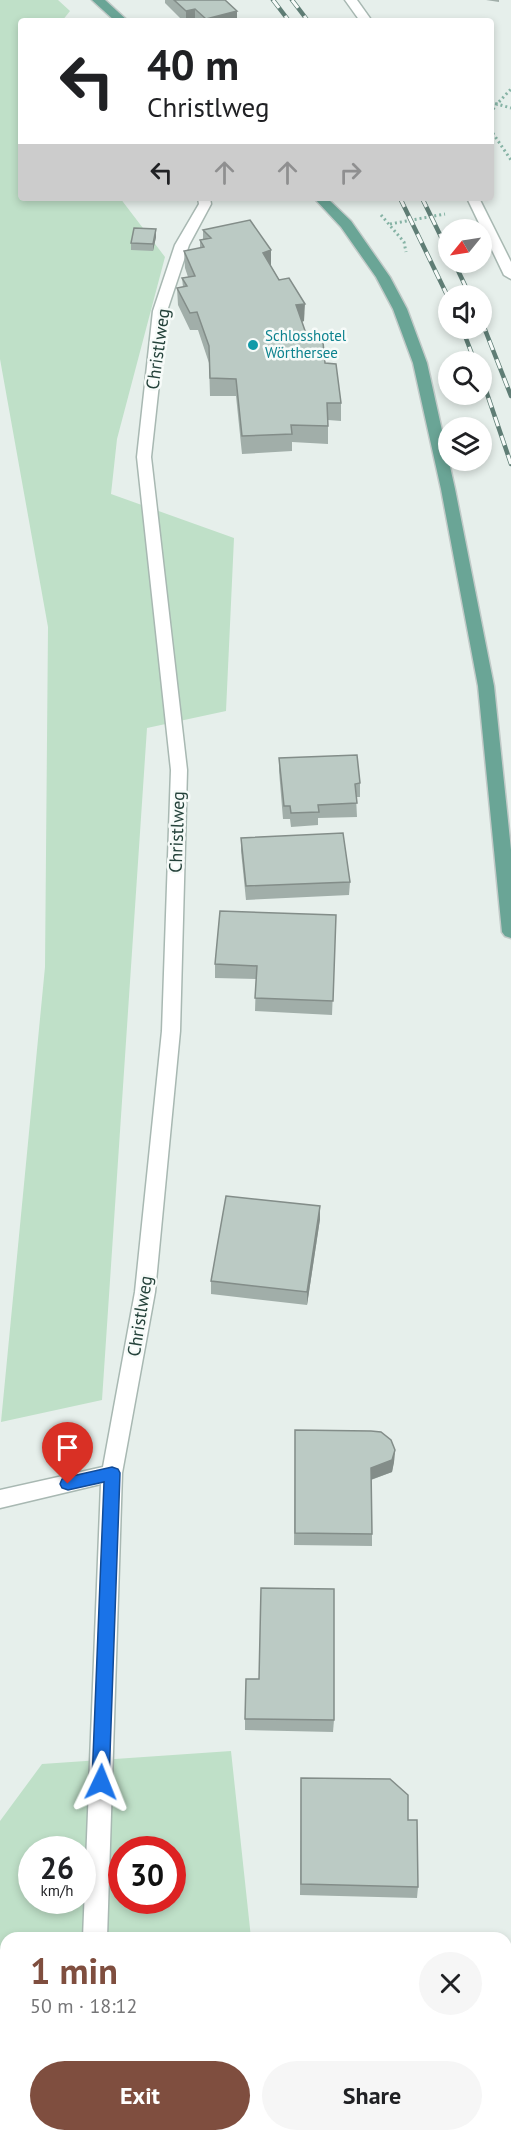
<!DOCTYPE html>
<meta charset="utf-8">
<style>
:root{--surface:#fff;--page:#f6f6f6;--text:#202124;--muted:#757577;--accent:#7f4e3f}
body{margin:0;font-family:"PT Sans",sans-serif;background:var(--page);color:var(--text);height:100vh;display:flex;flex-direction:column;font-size:22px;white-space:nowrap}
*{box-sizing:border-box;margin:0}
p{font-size:20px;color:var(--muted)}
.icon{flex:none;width:33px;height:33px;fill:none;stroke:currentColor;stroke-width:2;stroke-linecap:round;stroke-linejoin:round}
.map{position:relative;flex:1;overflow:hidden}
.sheet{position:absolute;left:0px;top:1932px;width:512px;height:210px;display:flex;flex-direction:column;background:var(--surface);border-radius:18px 18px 0 0;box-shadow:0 3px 9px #0003}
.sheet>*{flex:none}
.hud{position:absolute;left:18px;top:18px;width:476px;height:183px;border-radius:6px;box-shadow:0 3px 9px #0003;background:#fff;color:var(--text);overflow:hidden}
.needle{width:39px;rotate:240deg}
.tools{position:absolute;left:438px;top:219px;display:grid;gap:12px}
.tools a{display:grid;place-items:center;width:54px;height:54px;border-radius:50%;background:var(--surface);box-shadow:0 3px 9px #0003;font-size:30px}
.speed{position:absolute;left:18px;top:1836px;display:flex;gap:12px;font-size:30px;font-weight:700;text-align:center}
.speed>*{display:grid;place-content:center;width:78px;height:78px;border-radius:50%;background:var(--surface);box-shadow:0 3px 9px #0003;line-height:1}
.speed small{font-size:15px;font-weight:400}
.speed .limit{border:9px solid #d22;background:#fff;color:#111}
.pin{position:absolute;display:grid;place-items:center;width:51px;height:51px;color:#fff;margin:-62px -26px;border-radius:50% 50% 50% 0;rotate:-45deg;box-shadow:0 0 6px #0007}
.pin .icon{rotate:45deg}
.me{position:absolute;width:66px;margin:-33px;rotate:2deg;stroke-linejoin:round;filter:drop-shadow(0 0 4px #0008)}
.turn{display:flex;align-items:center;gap:21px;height:126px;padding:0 30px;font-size:27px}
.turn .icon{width:78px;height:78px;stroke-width:2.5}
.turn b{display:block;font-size:42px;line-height:51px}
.lanes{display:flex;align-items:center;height:57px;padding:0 30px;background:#0003;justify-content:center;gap:30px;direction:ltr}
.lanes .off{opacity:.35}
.round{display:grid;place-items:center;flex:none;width:63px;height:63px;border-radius:32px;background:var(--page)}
.headline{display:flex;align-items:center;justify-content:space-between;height:102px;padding:0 30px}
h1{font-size:36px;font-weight:700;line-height:45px;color:var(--accent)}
.cta{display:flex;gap:12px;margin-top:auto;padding:12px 30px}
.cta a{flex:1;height:69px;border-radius:36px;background:var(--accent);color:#fff;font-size:24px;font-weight:700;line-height:69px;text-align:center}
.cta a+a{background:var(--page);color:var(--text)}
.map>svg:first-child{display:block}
.green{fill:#bfe0c8;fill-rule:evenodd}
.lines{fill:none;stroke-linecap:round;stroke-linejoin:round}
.minor-casing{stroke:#a8b8b2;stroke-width:3}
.major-casing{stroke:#c2cac8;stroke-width:3}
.path{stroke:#86b3a5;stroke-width:3;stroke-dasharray:2 3;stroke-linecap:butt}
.minor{fill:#fff;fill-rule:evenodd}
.major{fill:#6aa596;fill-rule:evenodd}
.rail-casing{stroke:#5f7d75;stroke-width:4.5}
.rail{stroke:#f7fbf9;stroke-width:3;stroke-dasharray:10;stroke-linecap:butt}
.wall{fill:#a1aea9}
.shaded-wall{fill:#838d89}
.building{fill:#bbcac4;stroke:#838d89;stroke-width:1.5}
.route{fill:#1a73e8;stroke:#114b97;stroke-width:1.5}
.culture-dot{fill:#0f9aa8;stroke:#f7fbf9;stroke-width:2}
.labels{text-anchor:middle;stroke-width:5;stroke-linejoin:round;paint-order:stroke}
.far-culture-label{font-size:15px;fill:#0d838f;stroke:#f7fbf9;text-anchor:start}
.street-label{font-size:18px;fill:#24423a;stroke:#f7fbf9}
</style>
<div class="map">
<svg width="511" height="2142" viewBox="0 0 511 2142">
<rect width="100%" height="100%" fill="#e6efeb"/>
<g class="green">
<path d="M0 0H58L70 11 62 21H21V198H120L165 257 117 439 111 494 234 538 226 711 147 728 102 1400 1 1422 45 967 48 627 0 359Z"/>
<path d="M231 1751 251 1938H6V2136H450V2142H0V1821L42 1764ZM32 1850H82V1900H32ZM122 1850H172V1900H122Z"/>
</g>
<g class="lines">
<defs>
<g id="minor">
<path d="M345 0H357L372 21H360Z"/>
<path d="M198 198H210L211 204 189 245 167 311 151 457 187 770 180 1031 155 1292 122 1473 107 1938H83L101 1484 0 1508V1490L103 1467 135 1292 162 1031 171 770 137 457 153 311 175 245 199 204Z"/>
<path d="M467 198H479L511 262V279L504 275Z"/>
<rect x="84" y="2136" width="24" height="6"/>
</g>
<g id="major">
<path d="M92 0H105L128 21H115Z"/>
<path d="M314 198H327L351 221 390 277 407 309 427 363 455 489 494 686 511 850V938L505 936 502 932 478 686 441 489 413 363 393 309 376 277 341 227Z"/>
</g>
</defs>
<use href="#minor" class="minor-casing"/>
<use href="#major" class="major-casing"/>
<g class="path">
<path d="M490 103 497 104 511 89"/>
<path d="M490 113 497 104 511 108"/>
<path d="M490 129 511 160"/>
<path d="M381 215 404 242 406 252"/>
<path d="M390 224 445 214"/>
</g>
<use href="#minor" class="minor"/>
<use href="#major" class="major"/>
<defs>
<g id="rail">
<path d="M273 0 289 21"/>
<path d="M292 0 308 21"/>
<path d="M400 198 448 297"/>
<path d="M422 198 448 251"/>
<path d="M454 262 470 296"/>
<path d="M482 322 511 396"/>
<path d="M462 328 475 362"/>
<path d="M482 379 511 464"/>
</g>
</defs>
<use href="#rail" class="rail-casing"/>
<use href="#rail" class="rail"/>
</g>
<g class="wall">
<path d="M165 0H225L237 21H183L165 3Z"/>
<path d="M486 0H499V2Z"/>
<path d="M156 229V237L153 251 131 250V243Z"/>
<path d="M203 230 271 266 304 321 302 322 309 342 325 363 341 403V421L328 420V444L292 442V451L242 454 236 396H210L209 363 198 330H190L178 305 177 288 183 287 182 278 188 277 185 268 184 251 200 248V240L203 239Z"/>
<path d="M279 758 360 783V797H356L357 817 318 818V825L291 827 290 819H283L279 771Z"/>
<path d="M241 838 350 882 349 895 246 900 241 851Z"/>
<path d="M336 915 332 1015 255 1011 256 979 215 978V964Z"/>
<path d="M320 1206V1219L307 1305 211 1294V1281Z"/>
<path d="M295 1430 395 1450 394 1462 392 1472 371 1480 372 1534V1546L294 1545Z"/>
<path d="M259 1679 334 1720 333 1732 245 1730V1719Z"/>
<path d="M301 1778 408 1820 418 1887 417 1898 300 1895Z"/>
</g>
<g class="shaded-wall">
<path d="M195 9V21H186V11Z"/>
<path d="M237 11V21H206V19Z"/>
<path d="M156 229V237L153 251V244Z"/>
<path d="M271 250V268L263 253Z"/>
<path d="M305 304 304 321 296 323V305Z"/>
<path d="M320 1206V1219L307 1305V1292Z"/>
<path d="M395 1450 394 1462 392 1472 370 1480 371 1468Z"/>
</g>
<g class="building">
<path d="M174 0H225L237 11 206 19 195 9 186 11Z"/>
<path d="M250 220 271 250 263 253 279 280 289 278 305 304 296 305 309 342H323L325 363 336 364 341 403H327L328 426 291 425 292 434 242 436 236 379 210 378 209 346 197 312 190 313 177 288 187 286 182 278 195 276 184 251 204 247 200 240 211 238 203 230Z"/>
<path d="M134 228 156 229 153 244 131 243Z"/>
<path d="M357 755 360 783 355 784 357 803 318 805 319 812 291 813 290 806H284L279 758Z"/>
<path d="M343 833 350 882 246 886 241 838Z"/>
<path d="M220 911 336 915 333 1001 255 998 257 966 215 964Z"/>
<path d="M226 1196 320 1206 307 1292 211 1281Z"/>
<path d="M295 1430 371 1431 381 1432 391 1440 395 1450 392 1460 371 1468 372 1534 295 1533Z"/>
<path d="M261 1588 334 1589V1720L245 1719 246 1679H259Z"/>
<path d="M301 1778 390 1779 408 1795V1820H417L418 1887 301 1884Z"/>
</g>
<path class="route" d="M112 1467 118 1469 120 1473 109 1782 107 1787 101 1789 95 1787 92 1782 104 1482 68 1490 62 1488 60 1484 62 1479 68 1477Z"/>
<circle class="culture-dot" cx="253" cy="345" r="6"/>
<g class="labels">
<g class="far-culture-label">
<text x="265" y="341">Schlosshotel<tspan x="265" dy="17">Wörthersee</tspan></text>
</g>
<g class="street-label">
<text transform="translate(158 349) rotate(-82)" y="6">Christlweg</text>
<text transform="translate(177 832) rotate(-88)" y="6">Christlweg</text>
<text transform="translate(140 1316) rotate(-81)" y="6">Christlweg</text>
</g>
</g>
</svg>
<div class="tools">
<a><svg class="needle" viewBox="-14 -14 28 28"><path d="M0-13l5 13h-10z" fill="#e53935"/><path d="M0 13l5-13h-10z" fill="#757577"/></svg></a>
<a><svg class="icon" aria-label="sound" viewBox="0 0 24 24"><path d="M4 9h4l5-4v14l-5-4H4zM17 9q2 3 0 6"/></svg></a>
<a><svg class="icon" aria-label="search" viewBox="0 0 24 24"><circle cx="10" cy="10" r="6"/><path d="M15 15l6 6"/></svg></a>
<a><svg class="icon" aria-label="layers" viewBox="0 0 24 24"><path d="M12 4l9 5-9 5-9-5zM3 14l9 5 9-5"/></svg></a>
</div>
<div class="speed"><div>26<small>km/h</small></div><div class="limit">30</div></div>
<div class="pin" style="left:68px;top:1484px;background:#d93025"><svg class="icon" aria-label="arrive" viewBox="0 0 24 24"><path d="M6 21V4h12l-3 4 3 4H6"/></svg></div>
<svg class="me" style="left:101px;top:1782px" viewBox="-20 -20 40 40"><path d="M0-17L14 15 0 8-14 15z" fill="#1a73e8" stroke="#fff" stroke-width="4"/></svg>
<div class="hud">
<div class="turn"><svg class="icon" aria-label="left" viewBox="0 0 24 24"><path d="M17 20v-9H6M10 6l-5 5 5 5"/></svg><div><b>40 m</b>Christlweg</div></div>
<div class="lanes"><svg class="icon" aria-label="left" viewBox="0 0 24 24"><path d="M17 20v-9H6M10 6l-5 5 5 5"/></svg><svg class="icon off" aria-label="ahead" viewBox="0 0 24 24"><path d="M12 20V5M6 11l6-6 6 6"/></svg><svg class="icon off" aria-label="ahead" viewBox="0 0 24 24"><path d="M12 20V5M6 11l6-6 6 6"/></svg><svg class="icon off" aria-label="right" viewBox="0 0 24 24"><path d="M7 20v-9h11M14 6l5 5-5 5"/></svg></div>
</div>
<section class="sheet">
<div class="headline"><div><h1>1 min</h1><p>50 m · 18:12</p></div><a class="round"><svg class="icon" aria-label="close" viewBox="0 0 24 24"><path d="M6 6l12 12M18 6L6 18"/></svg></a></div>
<div class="cta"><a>Exit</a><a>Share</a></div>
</section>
</div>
